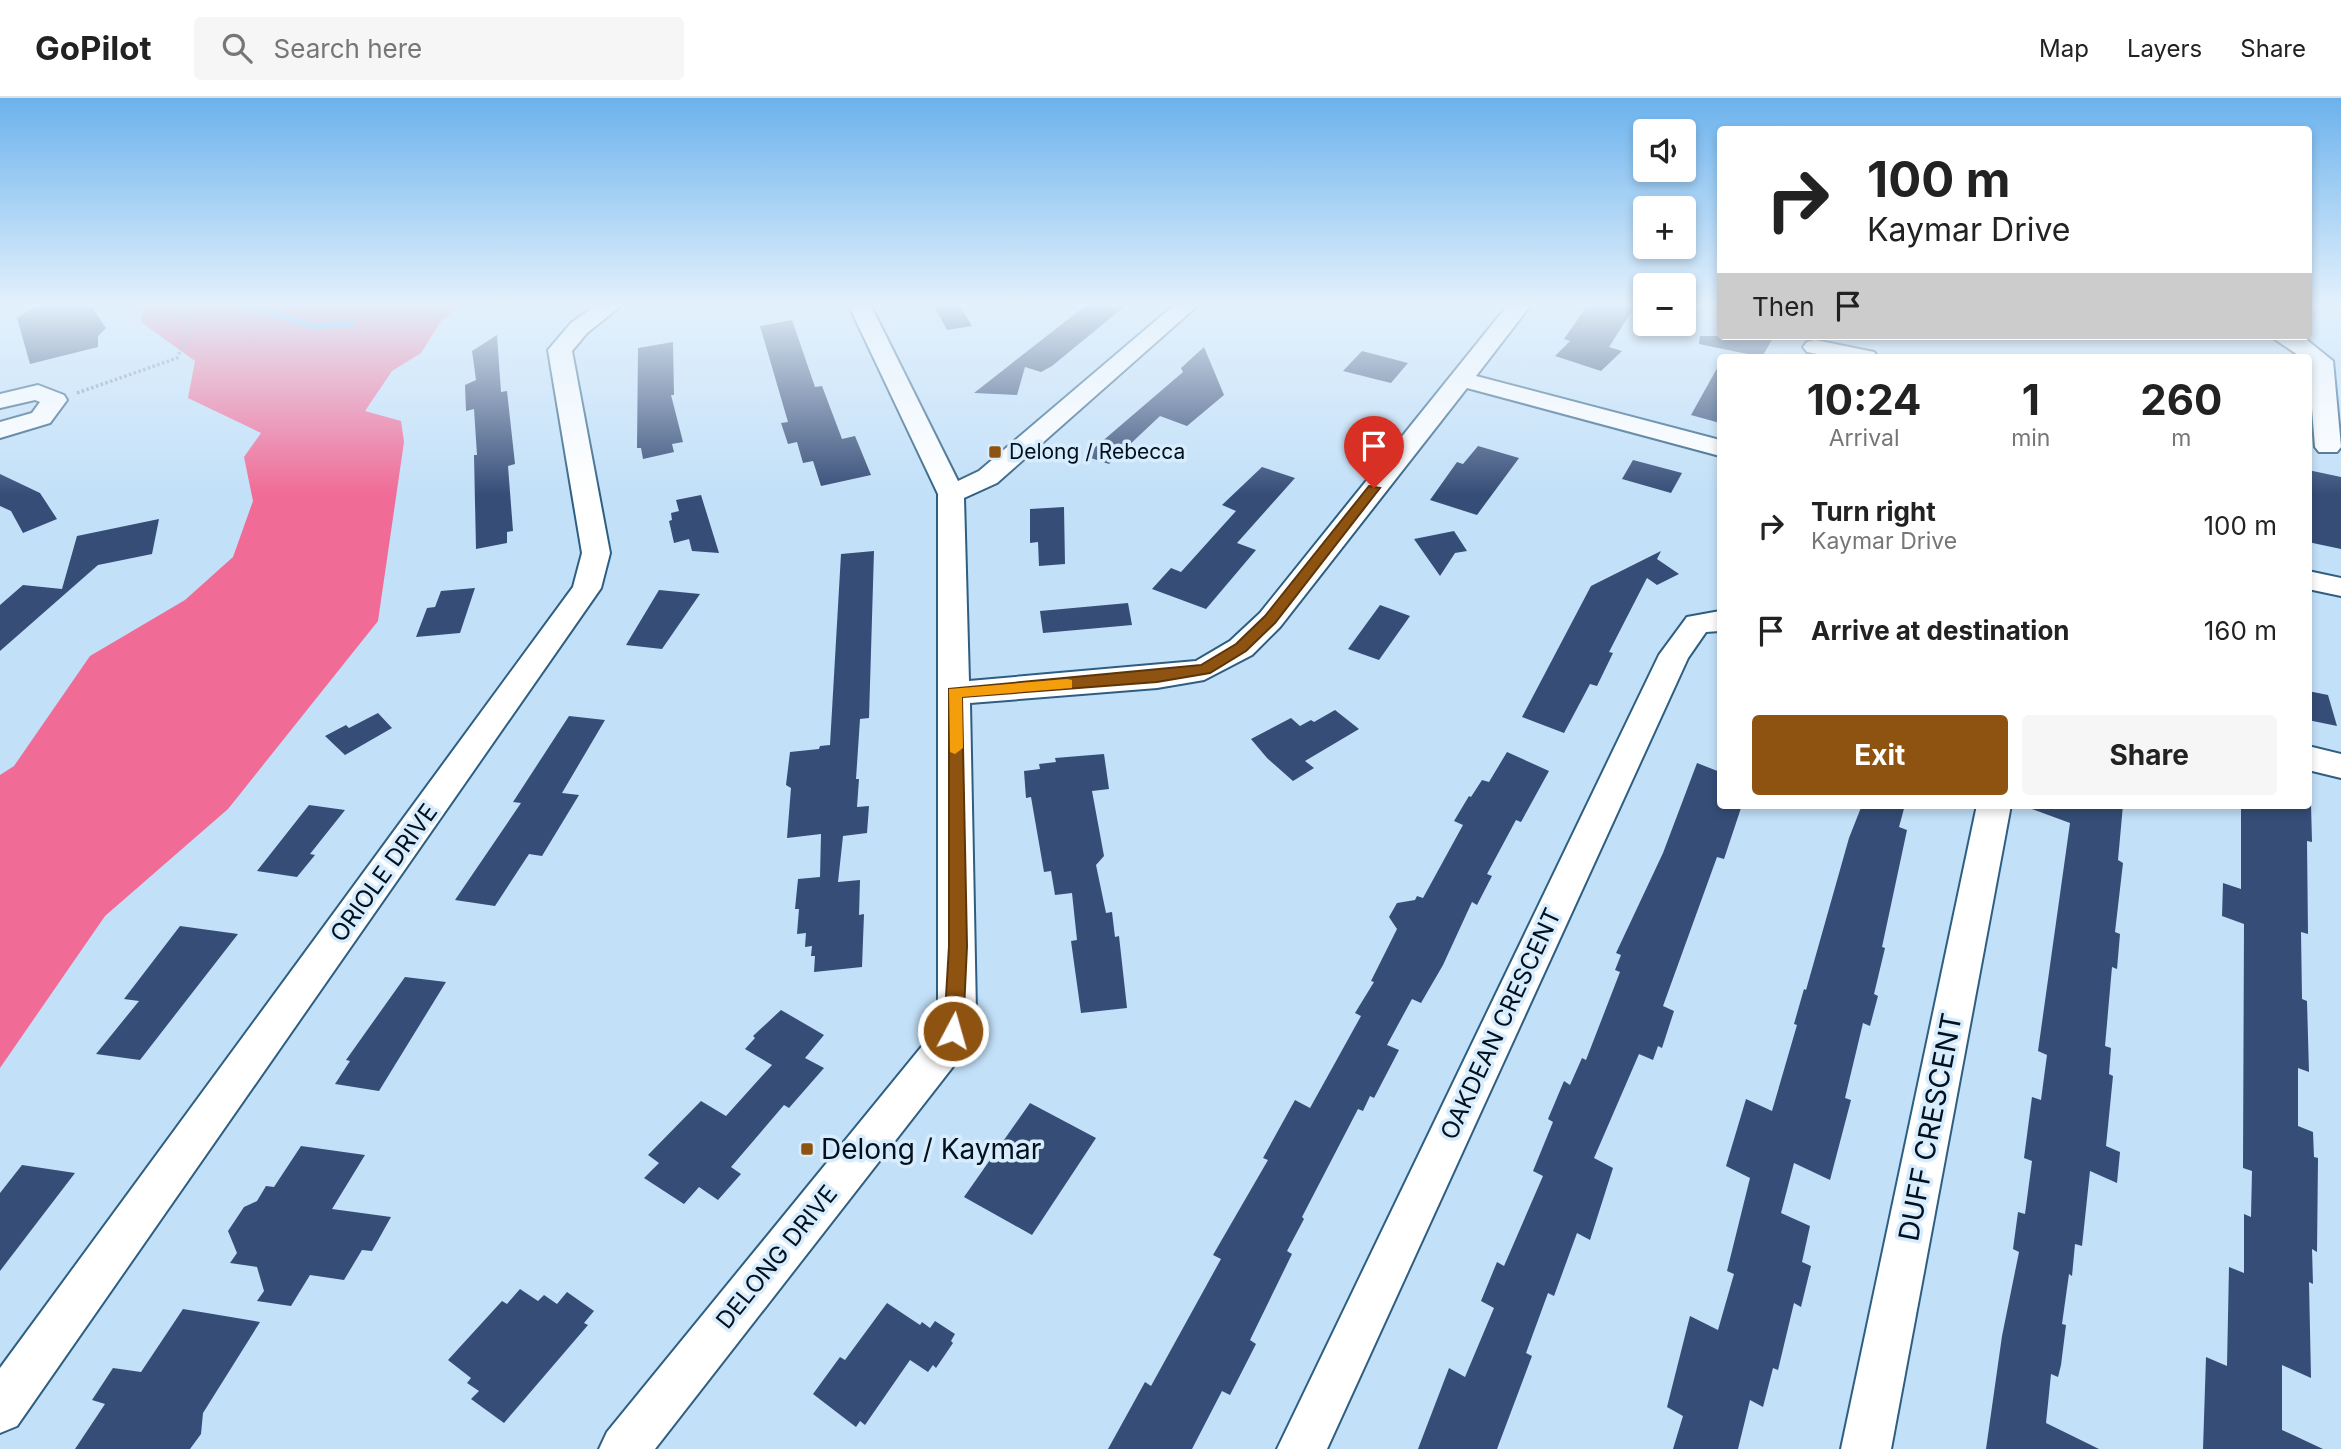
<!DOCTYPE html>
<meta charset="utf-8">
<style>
:root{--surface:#fff;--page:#f6f6f6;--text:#222;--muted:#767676;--line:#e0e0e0;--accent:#8e5311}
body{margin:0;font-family:Inter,sans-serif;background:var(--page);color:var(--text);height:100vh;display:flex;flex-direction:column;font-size:26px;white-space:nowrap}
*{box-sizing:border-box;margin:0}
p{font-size:23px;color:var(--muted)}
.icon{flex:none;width:38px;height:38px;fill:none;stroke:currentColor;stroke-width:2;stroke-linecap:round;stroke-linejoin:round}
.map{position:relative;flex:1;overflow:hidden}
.sheet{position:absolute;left:1717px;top:256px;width:595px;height:455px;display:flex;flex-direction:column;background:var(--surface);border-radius:7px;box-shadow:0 4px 10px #0003}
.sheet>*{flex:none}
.banner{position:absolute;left:1717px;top:28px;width:595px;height:214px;border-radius:7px;box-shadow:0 4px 10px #0003;background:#fff;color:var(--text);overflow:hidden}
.buttons{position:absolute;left:1633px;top:21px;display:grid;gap:14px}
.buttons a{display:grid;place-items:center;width:63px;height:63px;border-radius:7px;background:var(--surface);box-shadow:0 4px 10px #0003;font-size:35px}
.pin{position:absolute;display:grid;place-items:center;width:60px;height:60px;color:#fff;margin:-72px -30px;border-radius:50% 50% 50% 0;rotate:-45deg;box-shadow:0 0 7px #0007}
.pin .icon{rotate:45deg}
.me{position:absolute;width:77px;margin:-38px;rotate:6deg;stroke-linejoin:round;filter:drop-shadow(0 0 5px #0008)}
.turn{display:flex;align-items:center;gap:24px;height:147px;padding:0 35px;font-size:32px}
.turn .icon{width:91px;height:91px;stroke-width:2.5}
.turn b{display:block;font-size:49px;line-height:60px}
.then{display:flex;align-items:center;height:66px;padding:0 35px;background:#0003;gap:14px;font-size:26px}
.eta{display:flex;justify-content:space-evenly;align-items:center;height:119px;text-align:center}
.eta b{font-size:42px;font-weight:700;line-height:49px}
.cta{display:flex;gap:14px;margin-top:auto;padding:14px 35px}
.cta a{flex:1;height:80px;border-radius:7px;background:var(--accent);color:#fff;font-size:28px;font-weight:700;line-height:80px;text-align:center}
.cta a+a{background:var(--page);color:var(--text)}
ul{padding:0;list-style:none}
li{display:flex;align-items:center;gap:21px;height:105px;padding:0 35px}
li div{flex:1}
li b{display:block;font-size:26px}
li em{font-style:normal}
header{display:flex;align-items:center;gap:42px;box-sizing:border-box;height:98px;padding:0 35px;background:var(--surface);border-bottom:2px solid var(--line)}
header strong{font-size:33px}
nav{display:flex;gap:38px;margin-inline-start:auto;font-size:24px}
.search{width:490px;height:63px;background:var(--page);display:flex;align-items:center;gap:18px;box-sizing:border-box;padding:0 24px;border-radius:7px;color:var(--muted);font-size:26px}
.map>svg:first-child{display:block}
.forest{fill:#f06b96}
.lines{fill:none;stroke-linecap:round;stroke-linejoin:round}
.stream{stroke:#4fb0f4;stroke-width:6}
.building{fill:#364d77}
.street-casing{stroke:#2e5e81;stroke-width:4}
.path{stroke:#7e97ac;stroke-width:3.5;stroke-dasharray:2.5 2.5;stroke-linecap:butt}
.street{fill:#fff;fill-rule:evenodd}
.route{fill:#8e5311;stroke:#5c360b;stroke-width:2}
.slow{fill:#f59e0b}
.poi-dot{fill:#8e5311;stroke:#d7ecfc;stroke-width:2.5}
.labels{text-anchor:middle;stroke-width:7;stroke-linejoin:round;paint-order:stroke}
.far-poi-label{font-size:21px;fill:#01111f;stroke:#d7ecfc;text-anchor:start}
.street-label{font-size:24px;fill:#01111f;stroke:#d7ecfc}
.near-street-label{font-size:28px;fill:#01111f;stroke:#d7ecfc}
.near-poi-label{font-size:28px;fill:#01111f;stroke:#d7ecfc;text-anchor:start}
</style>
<header>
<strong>GoPilot</strong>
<div class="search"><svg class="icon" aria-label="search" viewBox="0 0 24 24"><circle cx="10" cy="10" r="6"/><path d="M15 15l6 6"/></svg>Search here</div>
<nav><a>Map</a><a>Layers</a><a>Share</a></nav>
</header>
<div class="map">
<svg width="2341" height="1351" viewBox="0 0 2341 1351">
<rect width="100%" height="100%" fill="#c2e0f8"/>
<path class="forest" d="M143 208H460L441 223 421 255 392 273 365 313 401 323 404 344 378 523 228 711 105 818 0 970V677L14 668 90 558 185 502 233 459 253 403 244 359 261 335 188 300 195 263 141 224Z"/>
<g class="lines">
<path class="stream" d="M247 208 313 228 352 226"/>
</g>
<g class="building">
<path d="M36 208H91L106 230 98 238V249L30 266 17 220Z"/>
<path d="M934 208H960L972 228 947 232Z"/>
<path d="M1085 208H1125L1052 268 1041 274 1025 269 1017 297 974 295Z"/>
<path d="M1587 208H1635L1609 249 1622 253 1601 273 1555 258 1570 243 1564 241Z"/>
<path d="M792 222 815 289 822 288 842 341 855 338 871 377 821 388 813 363 803 365 797 344 788 346 781 325 788 324 760 228Z"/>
<path d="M497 237 501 294 507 293 515 366 508 368 513 433 507 434V445L476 451 474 357H477L474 311 466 313 465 287 476 282 472 253Z"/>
<path d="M1700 238H1774L1762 259 1699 246Z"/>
<path d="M673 244 674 297H671L683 344 672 346 674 354 643 361 641 350H637L638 250Z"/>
<path d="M1204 249 1224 297 1187 328 1160 318 1109 366 1085 358 1183 274 1181 270Z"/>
<path d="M1362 253 1408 265 1391 285 1343 273Z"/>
<path d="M1720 265V325L1691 317Z"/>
<path d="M1478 348 1519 360 1477 417 1430 402 1457 364 1463 366Z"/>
<path d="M1633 362 1682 375 1671 395 1622 381Z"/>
<path d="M1262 369 1295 380 1237 445 1256 452 1206 511 1152 491 1171 470 1181 474 1236 413 1222 407Z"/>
<path d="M2308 372 2341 379V451L2308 444Z"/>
<path d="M0 376 40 395 57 421 23 435 11 413 0 408Z"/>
<path d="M701 397 719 455 692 453 689 441 674 445 669 423 672 422 671 415 679 413 676 402Z"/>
<path d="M1064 409 1065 466 1039 468 1038 444 1030 445V411Z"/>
<path d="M159 421 152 456 98 467 0 553V507L23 487 62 491 77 438Z"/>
<path d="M1454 433 1467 453 1455 455 1440 478 1414 441Z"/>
<path d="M874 453 869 620 860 621 856 681H859L857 709 869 708 867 735 843 738 838 784 860 782 859 817 864 816 862 869 814 874 815 858H811L812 848 805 849 806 835 797 836 799 811H795L798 781 820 779 821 736 787 740 791 690 786 687 790 654 819 651 820 648 830 647 841 456Z"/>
<path d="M1661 453 1657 461 1679 476 1657 487 1647 480 1609 554 1613 555 1597 588 1590 586 1564 635 1522 619 1591 488Z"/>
<path d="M475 490 460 535 416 539 427 510 435 509 441 493Z"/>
<path d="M659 492 700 496 662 551 626 547Z"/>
<path d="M1128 505 1132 527 1043 535 1040 513Z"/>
<path d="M1380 507 1410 518 1379 562 1348 551Z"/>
<path d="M2308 593 2328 597 2337 628 2308 622Z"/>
<path d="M1335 612 1359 631 1305 663 1314 670 1293 683 1267 660 1251 641 1291 620 1300 628 1311 622 1314 624Z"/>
<path d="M378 615 392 630 345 657 325 638 346 627 349 630Z"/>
<path d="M569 618 605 622 562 695 579 697 542 758 529 756 495 808 455 802 521 705 513 704Z"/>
<path d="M1507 654 1549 673 1521 724 1516 722 1487 776 1492 778 1477 807 1472 804 1443 867 1421 905 1412 901 1387 947 1399 952 1374 1000 1370 998 1363 1013 1358 1011 1302 1119 1304 1121 1287 1153 1292 1156 1250 1242 1256 1246 1230 1297 1222 1293 1192 1351H1108L1145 1284 1151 1288 1221 1161 1213 1157 1268 1062 1263 1060 1295 1002 1310 1010 1361 918 1355 915 1374 884 1371 883 1397 831 1389 819 1397 805 1415 802 1417 798 1423 800 1463 727 1454 723 1469 698 1471 699 1482 682 1489 684Z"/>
<path d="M1104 656 1109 691 1092 693 1104 758 1096 767 1106 815 1112 814 1115 839 1119 838 1127 910 1081 915 1071 843 1077 842 1072 795 1055 797 1051 773 1044 774 1031 699 1026 700 1024 673 1040 671 1039 666 1056 664 1055 660Z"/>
<path d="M1697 665 1720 674V707H1742L1724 761 1717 759 1663 908 1674 913 1662 950 1658 948 1653 962 1639 956 1594 1060 1613 1070 1590 1142 1577 1135 1554 1198 1548 1195 1526 1255 1532 1258 1497 1351H1418L1449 1270 1465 1279 1494 1210 1481 1203 1497 1164 1504 1168 1543 1078 1533 1073 1553 1024 1548 1021 1564 983 1570 987 1582 960 1586 962 1620 874 1615 872 1621 857 1616 855 1663 755Z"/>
<path d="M309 707 345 712 310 756 315 757 297 779 257 773Z"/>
<path d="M1862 707H1905L1899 729 1907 732 1882 849 1885 850 1874 896 1878 898 1870 928 1863 925 1845 1000 1851 1002 1830 1082 1794 1065 1781 1115 1810 1128 1802 1164 1811 1168 1801 1209 1794 1205 1778 1272 1773 1270 1763 1309 1750 1302 1738 1351H1673L1683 1318 1667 1309 1690 1218 1718 1232 1734 1176 1727 1173 1750 1080 1726 1068 1746 1001 1772 1013 1797 927 1794 926 1804 891 1806 892 1849 740Z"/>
<path d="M2029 707H2123L2118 762 2123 765 2115 834 2120 836 2117 871 2112 869 2105 948 2111 950 2109 976 2113 978 2106 1048 2120 1054 2117 1085 2090 1073 2082 1148 2075 1146 2072 1178 2069 1176 2062 1226 2066 1227 2061 1267 2058 1279 2051 1276 2046 1325 2099 1351H1986L2002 1238 2019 1154 2013 1151 2018 1114 2025 1116 2032 1063 2024 1060 2032 999 2041 1002 2047 957 2038 953 2070 725 2029 710Z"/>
<path d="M2241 707H2311L2312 744 2307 743 2308 836 2301 834 2302 901 2307 903 2309 974 2298 970V1028L2313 1034 2314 1059 2318 1060 2317 1154 2312 1151 2313 1186 2309 1184 2311 1280 2282 1267V1332L2323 1351H2203L2206 1259 2227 1268 2229 1169 2244 1175V1116L2251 1119 2252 1073 2243 1070 2244 826 2222 818 2223 785 2241 791Z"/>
<path d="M180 828 238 836 140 962 96 956 139 903 124 901Z"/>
<path d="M405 879 446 884 379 993 335 986 350 963 346 962Z"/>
<path d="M781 912 824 937 805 960 824 970 789 1010 784 1007 731 1069 741 1076 718 1102 699 1089 684 1106 644 1080 659 1065 648 1057 701 1003 726 1018 772 967 745 951 755 940 753 938Z"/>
<path d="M1030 1005 1096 1040 1032 1137 964 1099Z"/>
<path d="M301 1048 365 1057 332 1111 391 1119 372 1153 362 1152 344 1182 310 1177 291 1208 257 1203 264 1193 257 1169 230 1165 237 1155 228 1133 244 1109 257 1103 266 1088 274 1089Z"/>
<path d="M22 1067 75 1075 0 1173V1095Z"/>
<path d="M520 1191 538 1203 544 1197 557 1206 567 1194 594 1213 584 1225 588 1227 504 1325 471 1301 479 1293 467 1285 471 1280 448 1262 502 1203 507 1206Z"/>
<path d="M887 1205 920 1227 922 1224 930 1230 935 1223 955 1236 951 1243 953 1245 936 1270 933 1267 928 1274 910 1262 865 1327 860 1323 856 1329 813 1296 840 1259 845 1262Z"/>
<path d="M183 1211 260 1224 203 1315 201 1336 190 1351H75L105 1306 92 1302 113 1270 141 1274Z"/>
</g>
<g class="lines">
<defs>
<g id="street">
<path d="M595 208H621L587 235 572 253 610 455 601 490 17 1328 0 1335V1270L573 489 582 455 548 252 571 225Z"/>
<path d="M849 208H871L958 383 979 373 1173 208H1197L997 385 964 400 969 583 1196 563 1230 543 1260 515 1507 208H1530L1476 278 1720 342V358L1467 290 1280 529 1252 557 1204 582 1157 590 970 605 976 914 973 933 955 966 655 1351H599L607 1334 927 942 938 914V396Z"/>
<path d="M2270 238H2302L2333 263 2341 349 2337 354H2319L2315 349 2308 259H2301Z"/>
<path d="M1815 242 1874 254 1878 259H1831L1807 254 1803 249 1807 244Z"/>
<path d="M38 287 64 297 67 302 50 325 0 340V324L32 315 40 304 35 302 0 310V296Z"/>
<path d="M2308 473 2341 480V498L2308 491Z"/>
<path d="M1720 513V533L1706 534 1688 560 1327 1351H1277L1659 557 1687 519Z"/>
<path d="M2308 648 2341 656V680L2308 672Z"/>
<path d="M1977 707H2011L1891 1351H1841Z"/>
</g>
</defs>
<use href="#street" class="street-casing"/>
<path class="path" d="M77 295 177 260 190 233 179 208"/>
<use href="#street" class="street"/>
</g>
<linearGradient id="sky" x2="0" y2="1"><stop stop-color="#6bb2ed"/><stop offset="0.52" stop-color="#e4f1fc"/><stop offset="1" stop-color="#e4f1fc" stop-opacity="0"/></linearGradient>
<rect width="2341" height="397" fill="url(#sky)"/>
<path class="route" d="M1369 388 1380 390 1275 525 1246 553 1210 575 1157 584 962 599 967 848 963 933 960 939H947L944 933 949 848V591L1201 567 1236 546 1265 518Z"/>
<path class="slow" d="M1067 581 1072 582V590L962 599 963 650 955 656 950 654 949 591Z"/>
<g class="poi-dot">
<rect x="988" y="347" width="14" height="14" rx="3.5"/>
<rect x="800" y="1044" width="14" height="14" rx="3.5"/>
</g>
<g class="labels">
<g class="far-poi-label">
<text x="1009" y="361">Delong / Rebecca</text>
</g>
<g class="street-label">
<text transform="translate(384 775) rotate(-54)" y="8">ORIOLE DRIVE</text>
<text transform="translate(1501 926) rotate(-65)" y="8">OAKDEAN CRESCENT</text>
<text transform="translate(777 1159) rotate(-51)" y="8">DELONG DRIVE</text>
</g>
<g class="near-street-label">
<text transform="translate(1930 1029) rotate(-79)" y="10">DUFF CRESCENT</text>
</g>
<g class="near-poi-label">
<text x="821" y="1061">Delong / Kaymar</text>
</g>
</g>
</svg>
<div class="buttons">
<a><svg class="icon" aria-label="sound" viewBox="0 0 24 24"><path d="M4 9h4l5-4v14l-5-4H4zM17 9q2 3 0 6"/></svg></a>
<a>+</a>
<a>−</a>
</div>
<div class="pin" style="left:1374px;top:390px;background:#d93025"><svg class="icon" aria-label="arrive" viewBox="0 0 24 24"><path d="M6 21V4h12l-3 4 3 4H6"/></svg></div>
<svg class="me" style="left:953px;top:933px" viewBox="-20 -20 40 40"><circle r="17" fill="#8e5311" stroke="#fff" stroke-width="3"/><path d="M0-11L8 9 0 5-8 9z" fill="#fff"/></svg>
<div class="banner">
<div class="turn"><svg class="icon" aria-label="right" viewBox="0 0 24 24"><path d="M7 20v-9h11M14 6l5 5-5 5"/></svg><div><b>100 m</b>Kaymar Drive</div></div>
<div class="then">Then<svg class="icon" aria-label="arrive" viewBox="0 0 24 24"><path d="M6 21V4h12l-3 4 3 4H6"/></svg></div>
</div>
<section class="sheet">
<div class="eta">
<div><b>10:24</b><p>Arrival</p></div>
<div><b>1</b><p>min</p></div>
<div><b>260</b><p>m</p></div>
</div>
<ul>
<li><svg class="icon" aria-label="right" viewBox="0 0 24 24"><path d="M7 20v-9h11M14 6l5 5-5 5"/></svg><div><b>Turn right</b><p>Kaymar Drive</p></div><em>100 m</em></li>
<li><svg class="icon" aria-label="arrive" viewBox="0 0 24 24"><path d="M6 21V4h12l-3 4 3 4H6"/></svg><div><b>Arrive at destination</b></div><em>160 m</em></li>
</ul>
<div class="cta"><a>Exit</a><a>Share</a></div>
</section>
</div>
